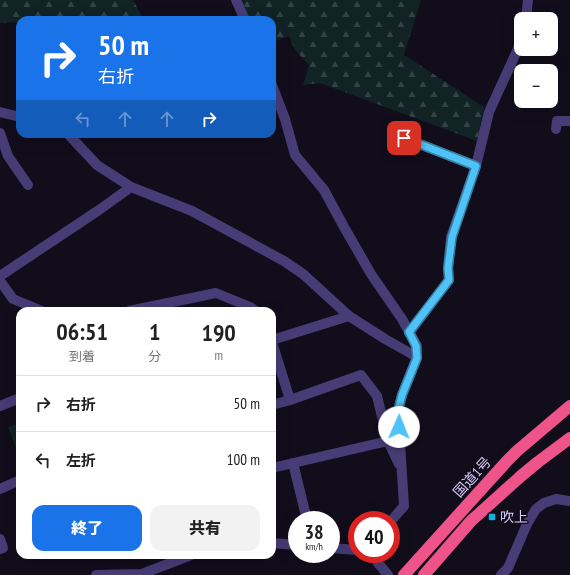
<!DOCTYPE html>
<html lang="ja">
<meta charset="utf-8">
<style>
:root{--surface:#fff;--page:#f2f2f2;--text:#222;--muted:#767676;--line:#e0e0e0;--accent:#1a73e8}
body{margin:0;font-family:"PT Sans Narrow","Noto Sans JP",sans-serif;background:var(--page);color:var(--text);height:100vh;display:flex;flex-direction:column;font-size:15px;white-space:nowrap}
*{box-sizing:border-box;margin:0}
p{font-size:13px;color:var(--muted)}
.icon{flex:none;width:22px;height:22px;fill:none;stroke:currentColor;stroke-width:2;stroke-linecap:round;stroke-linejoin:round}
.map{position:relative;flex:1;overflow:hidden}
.details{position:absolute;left:16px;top:307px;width:260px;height:252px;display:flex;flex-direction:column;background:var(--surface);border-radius:12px;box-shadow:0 4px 16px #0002}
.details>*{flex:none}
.top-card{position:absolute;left:16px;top:16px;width:260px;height:122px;border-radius:12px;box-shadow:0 4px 16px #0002;background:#1a73e8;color:#fff;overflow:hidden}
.fabs{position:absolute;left:514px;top:12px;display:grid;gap:8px}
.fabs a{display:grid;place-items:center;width:44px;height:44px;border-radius:8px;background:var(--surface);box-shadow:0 4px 16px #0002;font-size:20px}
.speed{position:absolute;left:288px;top:511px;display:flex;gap:8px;font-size:20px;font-weight:700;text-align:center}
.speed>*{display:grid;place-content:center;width:52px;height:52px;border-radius:50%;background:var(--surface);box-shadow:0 4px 16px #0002;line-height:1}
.speed small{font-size:10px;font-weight:400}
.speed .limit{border:6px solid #d22;background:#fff;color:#111}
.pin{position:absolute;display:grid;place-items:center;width:34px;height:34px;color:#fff;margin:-17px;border-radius:8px;box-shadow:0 2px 6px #0006}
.me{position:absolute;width:44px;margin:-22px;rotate:1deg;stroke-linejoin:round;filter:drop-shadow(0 0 3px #0008)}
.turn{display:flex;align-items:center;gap:14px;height:84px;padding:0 16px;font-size:18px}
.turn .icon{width:52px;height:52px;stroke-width:2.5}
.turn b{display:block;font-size:28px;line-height:34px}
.lanes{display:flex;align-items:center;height:38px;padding:0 16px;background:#0003;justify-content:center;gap:20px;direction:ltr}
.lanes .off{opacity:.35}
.eta{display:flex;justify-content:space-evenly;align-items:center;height:68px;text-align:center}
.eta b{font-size:24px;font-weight:800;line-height:28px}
.button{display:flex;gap:8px;margin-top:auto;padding:8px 16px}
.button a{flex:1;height:46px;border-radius:12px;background:var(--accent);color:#fff;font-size:16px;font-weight:800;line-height:46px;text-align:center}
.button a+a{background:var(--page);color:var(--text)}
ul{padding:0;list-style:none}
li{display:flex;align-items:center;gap:12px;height:56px;padding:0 16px;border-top:1px solid var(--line)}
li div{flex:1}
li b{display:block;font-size:15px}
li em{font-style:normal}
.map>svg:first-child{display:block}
.forest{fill:url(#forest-firs)}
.park{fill:#112325}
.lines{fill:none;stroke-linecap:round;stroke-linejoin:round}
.minor{stroke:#463c76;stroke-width:10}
.highway{stroke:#ee5389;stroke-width:12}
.route-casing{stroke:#337fa1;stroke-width:10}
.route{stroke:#4fc3f7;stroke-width:7}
.poi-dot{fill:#15afdd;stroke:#110d1b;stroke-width:1.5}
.labels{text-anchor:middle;stroke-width:3;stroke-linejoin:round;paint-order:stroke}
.street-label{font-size:14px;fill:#d8ccfa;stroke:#110d1b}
.poi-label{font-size:14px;fill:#d8ccfa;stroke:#110d1b;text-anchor:start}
</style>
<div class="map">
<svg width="570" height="575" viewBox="0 0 570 575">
<defs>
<pattern id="forest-firs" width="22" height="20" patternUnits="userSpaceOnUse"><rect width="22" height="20" fill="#112325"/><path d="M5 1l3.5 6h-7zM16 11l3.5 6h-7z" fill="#334246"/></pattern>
</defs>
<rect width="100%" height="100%" fill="#110d1b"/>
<g class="forest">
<path d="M0 0H133L144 20H20V22L0 23Z"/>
<path d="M242 0H421L404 55 484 107 477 141 320 83 303 85 309 65 295 50 289 36 272 42V20H250Z"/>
</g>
<path class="park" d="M20 423V456H19L8 427Z"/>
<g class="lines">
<g class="minor">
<path d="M236 0 245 20"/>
<path d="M526 19 528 0"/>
<path d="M272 85 285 119 295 155 324 190 344 227 371 274 402 319 417 346V357L402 395 399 407V427L404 506 391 521"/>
<path d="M0 112 20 117"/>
<path d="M556 129 557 121H570"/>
<path d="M0 133 8 156 28 185"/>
<path d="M68 134 97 165 131 187 192 211 284 261 303 274 349 316 385 339 417 357"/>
<path d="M404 138 476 166"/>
<path d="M0 276 99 210 131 187"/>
<path d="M0 281 13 299 42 311"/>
<path d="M129 311 216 293 250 307 256 311"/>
<path d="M409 333 449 280 448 268 451 237 476 166 489 112 521 42"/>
<path d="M272 340 349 316"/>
<path d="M272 342 290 400 361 375 377 396 388 441 399 464"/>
<path d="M272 405 290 400"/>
<path d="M0 406 20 398"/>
<path d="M293 463 307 520"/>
<path d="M272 468 388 441"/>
<path d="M0 489 20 480"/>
<path d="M0 539 3 548 0 549"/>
<path d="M272 543 297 545"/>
<path d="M331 548 357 550"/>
<path d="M373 554 378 563 388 575"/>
<path d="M96 575 142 574 191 555"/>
<path d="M501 575 508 568 527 524 536 509 544 503 556 499 570 501"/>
</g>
<g class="highway">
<path d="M404 575 507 461 517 451 570 406"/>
<path d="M424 575 471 521 521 476 538 462 570 438"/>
</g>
</g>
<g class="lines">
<defs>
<path id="route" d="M399 427V407L402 395 417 358 416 346 409 332 449 280 448 268 452 237 476 166 404 138"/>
</defs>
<use href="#route" class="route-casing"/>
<use href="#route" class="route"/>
</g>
<rect class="poi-dot" x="488" y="513" width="8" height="8" rx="2"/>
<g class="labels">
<g class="street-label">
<text transform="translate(472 477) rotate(-48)" y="5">国道1号</text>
</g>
<g class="poi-label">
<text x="500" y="522">吹上</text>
</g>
</g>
</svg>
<div class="fabs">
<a>+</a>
<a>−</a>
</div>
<div class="speed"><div>38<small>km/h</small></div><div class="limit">40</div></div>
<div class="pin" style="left:404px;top:138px;background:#d93025"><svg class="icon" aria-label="arrive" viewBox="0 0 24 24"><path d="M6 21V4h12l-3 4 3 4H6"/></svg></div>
<svg class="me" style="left:399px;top:427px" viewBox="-20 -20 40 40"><circle r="19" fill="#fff"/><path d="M0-13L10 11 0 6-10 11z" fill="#4fc3f7"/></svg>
<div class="top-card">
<div class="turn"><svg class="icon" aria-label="right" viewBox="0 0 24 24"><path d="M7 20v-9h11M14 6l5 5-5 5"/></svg><div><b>50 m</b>右折</div></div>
<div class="lanes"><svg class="icon off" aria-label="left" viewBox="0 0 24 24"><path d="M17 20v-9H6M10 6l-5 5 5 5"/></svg><svg class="icon off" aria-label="ahead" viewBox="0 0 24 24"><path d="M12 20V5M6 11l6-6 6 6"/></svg><svg class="icon off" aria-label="ahead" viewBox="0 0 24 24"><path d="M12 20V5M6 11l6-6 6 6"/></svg><svg class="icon" aria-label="right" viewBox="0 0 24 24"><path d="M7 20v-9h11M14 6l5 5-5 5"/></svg></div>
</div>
<section class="details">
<div class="eta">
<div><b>06:51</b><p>到着</p></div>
<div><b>1</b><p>分</p></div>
<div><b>190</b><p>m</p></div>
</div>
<ul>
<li><svg class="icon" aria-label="right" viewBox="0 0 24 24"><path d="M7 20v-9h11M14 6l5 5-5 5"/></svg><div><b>右折</b></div><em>50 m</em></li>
<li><svg class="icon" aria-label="left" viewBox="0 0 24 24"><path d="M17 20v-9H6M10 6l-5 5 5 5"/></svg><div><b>左折</b></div><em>100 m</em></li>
</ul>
<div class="button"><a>終了</a><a>共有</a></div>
</section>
</div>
